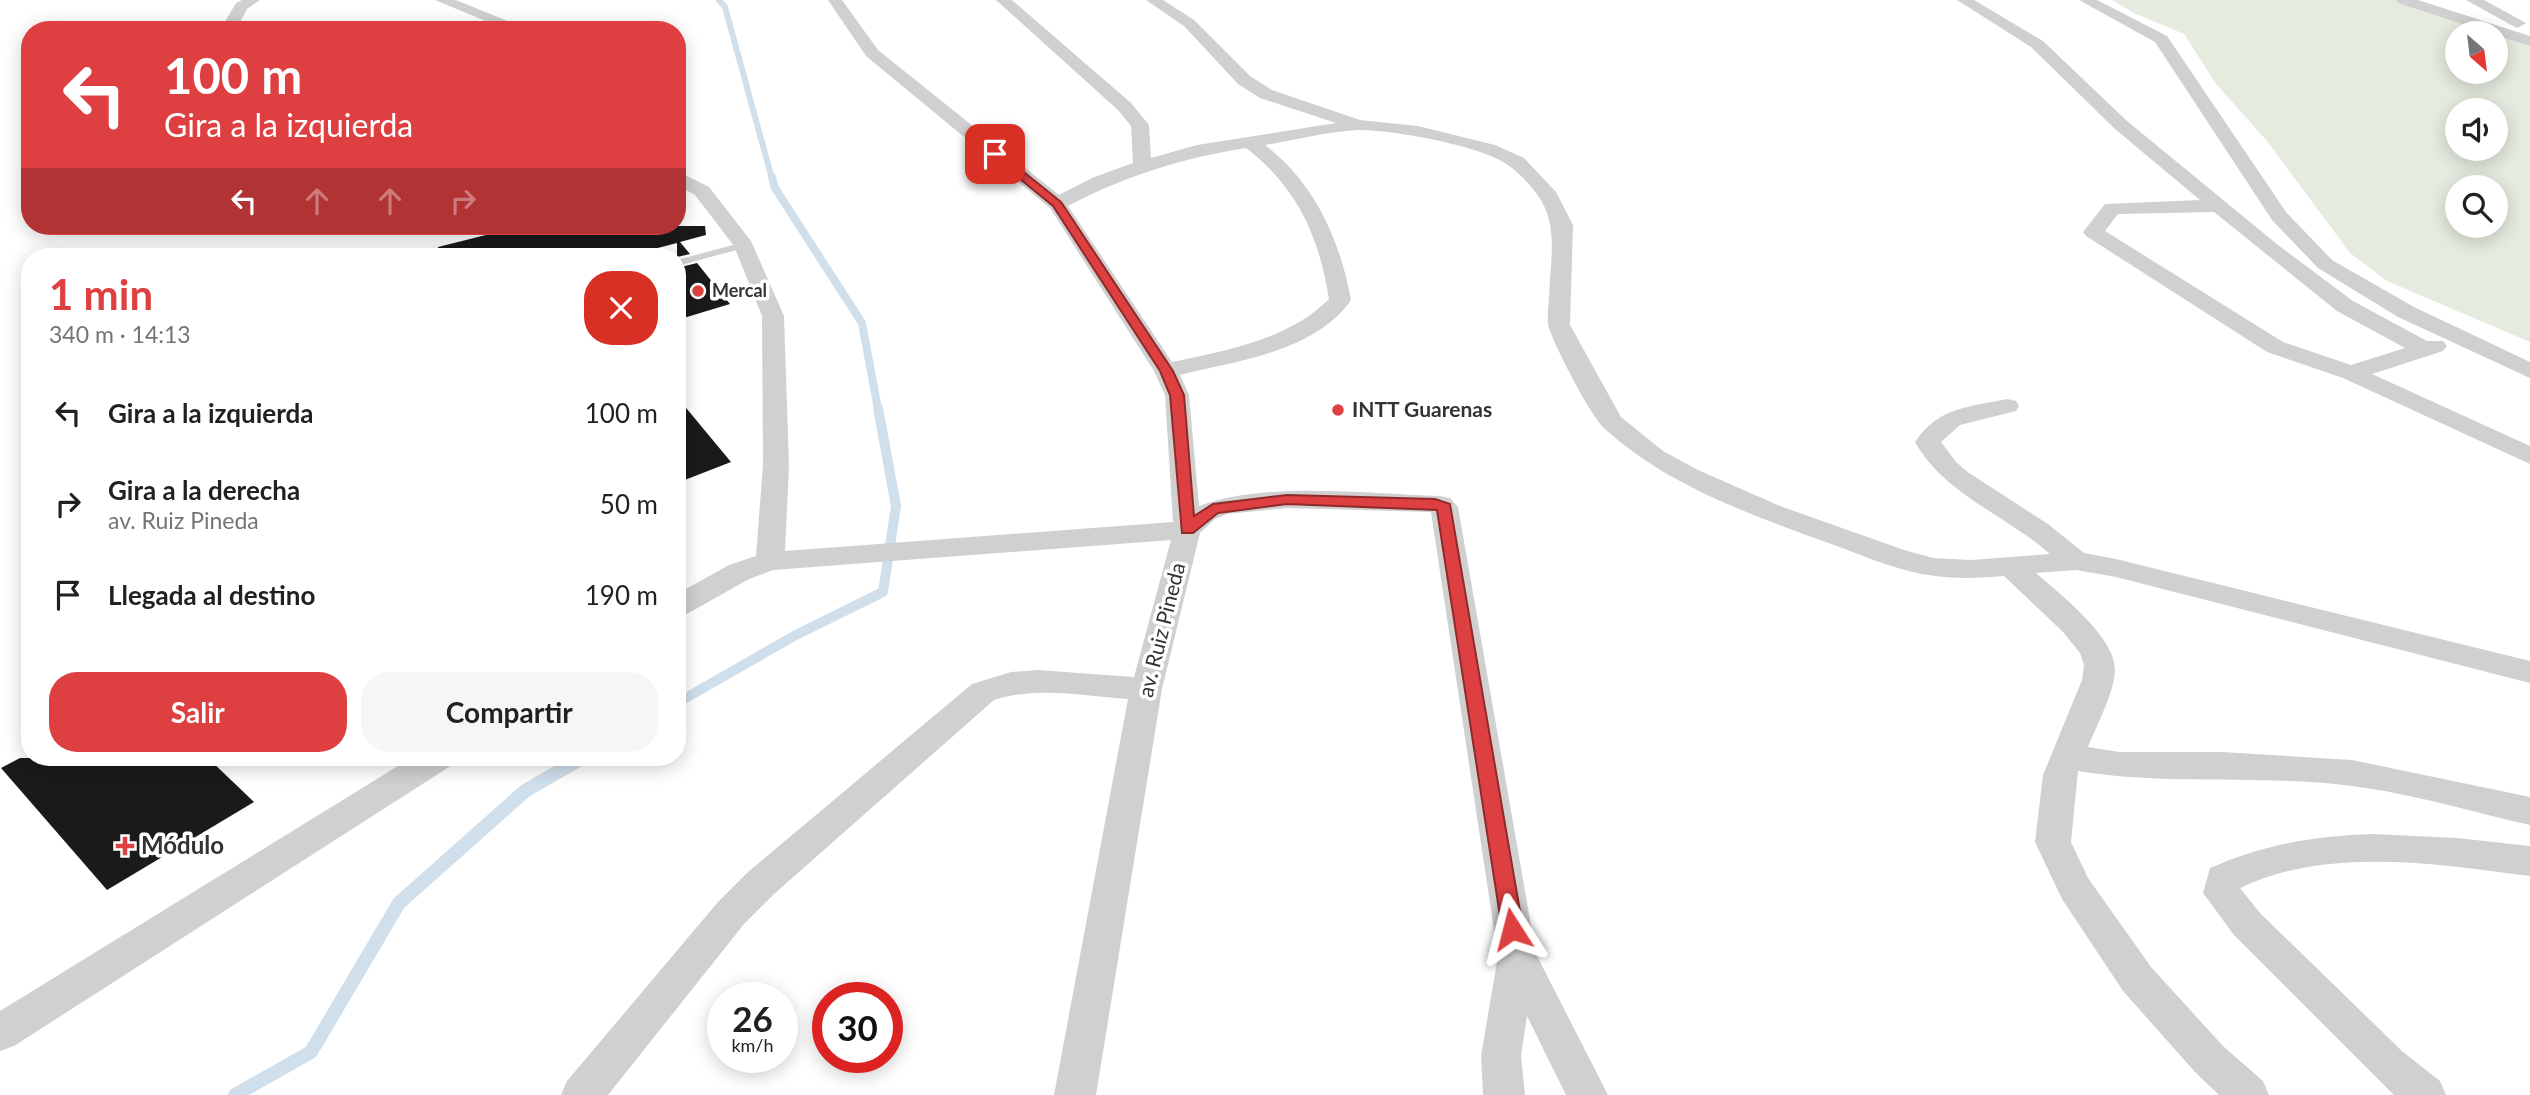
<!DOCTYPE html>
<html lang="es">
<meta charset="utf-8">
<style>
:root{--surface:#fff;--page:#f6f6f6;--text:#202124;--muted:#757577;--accent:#de4041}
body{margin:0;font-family:Lato,sans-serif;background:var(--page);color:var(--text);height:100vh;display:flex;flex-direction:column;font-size:26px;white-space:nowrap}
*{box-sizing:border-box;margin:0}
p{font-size:23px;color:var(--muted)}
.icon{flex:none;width:38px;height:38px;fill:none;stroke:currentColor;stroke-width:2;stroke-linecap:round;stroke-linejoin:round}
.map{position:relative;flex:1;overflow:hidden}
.side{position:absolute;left:21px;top:248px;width:665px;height:518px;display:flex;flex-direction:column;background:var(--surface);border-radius:28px;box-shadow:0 4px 18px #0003}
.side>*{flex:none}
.top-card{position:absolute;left:21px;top:21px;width:665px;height:214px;border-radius:28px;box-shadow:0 4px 18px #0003;background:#de4041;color:#fff;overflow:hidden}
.needle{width:46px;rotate:152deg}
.controls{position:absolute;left:2445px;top:21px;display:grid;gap:14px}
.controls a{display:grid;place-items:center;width:63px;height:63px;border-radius:50%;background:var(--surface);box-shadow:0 4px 18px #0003;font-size:35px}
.speed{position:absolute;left:707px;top:982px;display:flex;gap:14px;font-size:35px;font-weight:700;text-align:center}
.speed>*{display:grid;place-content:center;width:91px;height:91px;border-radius:50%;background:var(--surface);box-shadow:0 4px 18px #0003;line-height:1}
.speed small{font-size:18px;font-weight:400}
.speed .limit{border:10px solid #d22;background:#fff;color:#111}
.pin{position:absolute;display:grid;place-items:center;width:60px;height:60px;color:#fff;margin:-30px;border-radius:14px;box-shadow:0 4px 10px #0006}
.me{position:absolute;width:77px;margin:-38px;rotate:351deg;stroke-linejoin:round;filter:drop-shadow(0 0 5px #0008)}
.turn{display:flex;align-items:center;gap:24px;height:147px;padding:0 28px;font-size:32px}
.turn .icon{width:91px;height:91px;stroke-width:2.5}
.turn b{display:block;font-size:49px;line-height:60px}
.lanes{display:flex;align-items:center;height:66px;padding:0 28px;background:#0003;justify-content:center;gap:35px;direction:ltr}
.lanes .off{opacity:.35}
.round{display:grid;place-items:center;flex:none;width:74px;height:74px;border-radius:28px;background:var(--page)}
.overview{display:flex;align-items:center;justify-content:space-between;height:119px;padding:0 28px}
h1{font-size:42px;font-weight:700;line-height:52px;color:var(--accent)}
.action{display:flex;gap:14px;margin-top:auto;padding:14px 28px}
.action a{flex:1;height:80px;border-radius:28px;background:var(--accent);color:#fff;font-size:28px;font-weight:700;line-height:80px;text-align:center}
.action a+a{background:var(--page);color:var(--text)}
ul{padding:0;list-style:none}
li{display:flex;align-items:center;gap:21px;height:91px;padding:0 28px}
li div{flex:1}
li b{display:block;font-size:26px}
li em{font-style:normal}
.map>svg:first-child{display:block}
.green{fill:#e5ebdf;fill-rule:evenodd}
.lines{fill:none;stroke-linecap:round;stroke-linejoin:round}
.stream-far3{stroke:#d0dfec;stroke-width:6}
.stream-far2{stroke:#d0dfec;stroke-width:8}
.stream-far1{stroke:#d0dfec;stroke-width:10}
.stream{stroke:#d0dfec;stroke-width:14}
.building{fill:#1a1a1a}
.service{fill:#d0d0d0;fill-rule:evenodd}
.minor{fill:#d0d0d0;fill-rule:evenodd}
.route{fill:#de4041;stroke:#902a2a;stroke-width:2}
.poi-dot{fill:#de4041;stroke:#fff;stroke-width:2.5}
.labels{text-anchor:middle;stroke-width:7;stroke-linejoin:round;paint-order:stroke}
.far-poi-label{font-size:18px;font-weight:bold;fill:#333;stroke:#fff;text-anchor:start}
.poi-label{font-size:21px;font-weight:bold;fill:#333;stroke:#fff;text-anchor:start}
.street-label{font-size:21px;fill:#333;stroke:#fff}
.near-poi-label{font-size:24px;font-weight:bold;fill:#333;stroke:#fff;text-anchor:start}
</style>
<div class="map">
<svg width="2530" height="1095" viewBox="0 0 2530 1095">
<rect width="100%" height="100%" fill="#fff"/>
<path class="green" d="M2112 0H2394L2469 23 2530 46V342L2387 281 2350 253 2267 141 2216 84 2184 34 2136 14ZM2457 33H2496V72H2457ZM2457 110H2496V149H2457ZM2457 187H2496V226H2457Z"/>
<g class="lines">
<path class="stream-far3" d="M719 0 725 7 772 179"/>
<path class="stream-far2" d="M772 177 775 188 862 323 878 409"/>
<path class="stream-far1" d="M677 703 794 636 883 592 896 506 878 408"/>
<path class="stream" d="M235 1095 311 1052 399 903 525 791 582 758"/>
</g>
<g class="building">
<path d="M522 226H705L706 235 680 242 690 254 677 257V243L623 257H439L438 247Z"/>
<path d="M697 263 730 304 677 320V268Z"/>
<path d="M677 397 731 462 677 483Z"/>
<path d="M20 758H208L254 802 107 890 1 768Z"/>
</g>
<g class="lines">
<path class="service" d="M744 242 749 245 748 247 677 266V260Z"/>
<g class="minor">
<path d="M242 0H260L247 9 236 30H220L236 3Z"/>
<path d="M435 0H456L530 30H507Z"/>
<path d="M828 0H842L878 50 1059 195 1092 178 1133 163 1131 126 1119 111 996 0H1012L1131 103 1149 125 1151 158 1197 145 1336 123 1260 98 1238 84 1184 26 1146 0H1163L1194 20 1250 76 1272 90 1360 120 1418 126 1495 145 1524 158 1556 192 1573 225 1570 325 1621 417 1663 451 1698 470 1780 506 1904 550 1933 558 1971 560 2050 554C2006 515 1945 495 1915 442 1938 407 1969 407 2007 399L2016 401 2019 406 2016 411 1960 425 1941 442 1956 462 1969 473 2048 524 2084 553 2116 559 2530 661V683L2116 577 2076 570 2036 573C2059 593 2115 637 2115 669 2115 692 2096 726 2088 747L2119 752H2222L2352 760 2530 797V825C2473 812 2409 793 2352 786 2261 774 2168 786 2078 771L2071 842 2088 878 2151 967 2223 1046 2263 1081 2269 1095H2219L2195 1072 2123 991 2062 899 2035 842 2043 775 2082 680 2084 665 2080 653 2063 632 2004 576C1981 578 1958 579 1935 576 1901 572 1866 557 1834 545 1754 516 1669 487 1605 429 1591 417 1555 347 1549 328 1546 319 1549 306 1549 296 1552 237 1562 210 1512 168 1487 146 1393 130 1359 130 1329 131 1296 140 1265 145 1315 183 1340 240 1351 300 1315 352 1236 361 1180 375L1189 395 1199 506C1264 481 1369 494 1440 496L1450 498 1458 507 1536 954 1608 1095H1566L1527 1016 1521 1056 1525 1095H1483L1481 1056 1498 956 1431 512 1287 508 1227 514 1215 519 1200 533 1162 689 1096 1095H1054L1128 699C1084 696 1037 686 994 700L774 894 744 924 608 1095H561L567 1081 718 902 748 872 972 684 1011 672 1038 670 1134 677 1171 540 773 570 749 579 687 614 677 617V594L729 565 756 556 763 465 762 316 734 246 695 195 677 185V171L709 187 751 241 784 316 789 465 785 551 1173 522 1165 395 1154 371 1050 208 866 56ZM1246 148C1297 187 1319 236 1329 299 1288 340 1227 350 1172 362L1068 206C1125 176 1183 158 1246 148Z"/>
<path d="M1957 0H1974L2043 41 2127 121 2278 245 2353 301 2427 341H2443L2447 346 2443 351 2372 374 2530 446V464L2343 378 2267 352 2086 236 2083 232 2105 204 2200 200 2115 129 2031 47ZM2214 212 2337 311 2405 348 2351 365 2283 342 2105 231 2118 214Z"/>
<path d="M2079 0H2097L2167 36 2286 212 2332 260 2414 307 2530 362V378L2398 317 2318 268 2272 220 2155 42Z"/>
<path d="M2396 0H2418L2530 36V46L2398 3Z"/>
<path d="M2466 0H2484L2526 23 2518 28 2513 26Z"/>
<path d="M411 758H454L449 767 14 1046 0 1051V1011Z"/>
<path d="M2373 834 2457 838 2530 846V876C2437 864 2328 846 2240 888L2260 913 2403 1052 2440 1081 2446 1095H2394L2234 935 2203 893 2210 868C2264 844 2315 836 2373 834Z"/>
</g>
</g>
<path class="route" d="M992 152H999L1061 202 1173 371 1184 395 1194 516 1213 504 1287 495 1435 499 1450 504 1523 929 1520 936 1512 938 1505 936 1502 929 1437 510 1287 504 1218 513 1193 533H1182L1170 395 1160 371 1053 206 992 156Z"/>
<g class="poi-dot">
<circle cx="698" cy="291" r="7"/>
<circle cx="1338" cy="410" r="7"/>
<path d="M121.5 835.5h7v7h7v7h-7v7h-7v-7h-7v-7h7z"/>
</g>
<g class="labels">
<g class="far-poi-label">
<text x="712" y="297">Mercal</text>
</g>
<g class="poi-label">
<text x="1352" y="417">INTT Guarenas</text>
</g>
<g class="street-label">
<text transform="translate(1162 630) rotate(-76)" y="7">av. Ruiz Pineda</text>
</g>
<g class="near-poi-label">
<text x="141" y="854">Módulo</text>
</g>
</g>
</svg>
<div class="controls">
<a><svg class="needle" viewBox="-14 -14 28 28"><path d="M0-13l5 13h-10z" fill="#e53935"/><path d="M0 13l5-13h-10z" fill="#757577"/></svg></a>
<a><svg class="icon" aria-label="sound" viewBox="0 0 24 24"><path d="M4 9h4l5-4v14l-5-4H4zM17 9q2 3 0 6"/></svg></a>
<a><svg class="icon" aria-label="search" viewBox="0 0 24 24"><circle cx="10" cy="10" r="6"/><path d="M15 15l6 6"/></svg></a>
</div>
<div class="speed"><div>26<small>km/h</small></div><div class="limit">30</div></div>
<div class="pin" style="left:995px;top:154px;background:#d93025"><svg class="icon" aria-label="arrive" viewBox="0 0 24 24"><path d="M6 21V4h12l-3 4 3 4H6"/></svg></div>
<svg class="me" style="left:1512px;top:929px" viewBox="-20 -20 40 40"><path d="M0-17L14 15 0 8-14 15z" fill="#de4041" stroke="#fff" stroke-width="4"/></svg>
<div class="top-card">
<div class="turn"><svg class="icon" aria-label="left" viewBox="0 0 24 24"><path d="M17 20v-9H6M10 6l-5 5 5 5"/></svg><div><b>100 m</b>Gira a la izquierda</div></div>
<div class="lanes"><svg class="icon" aria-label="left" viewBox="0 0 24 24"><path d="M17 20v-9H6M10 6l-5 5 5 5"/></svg><svg class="icon off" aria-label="ahead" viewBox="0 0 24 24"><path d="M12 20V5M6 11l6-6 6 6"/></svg><svg class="icon off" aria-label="ahead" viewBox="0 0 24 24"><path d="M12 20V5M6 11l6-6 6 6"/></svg><svg class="icon off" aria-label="right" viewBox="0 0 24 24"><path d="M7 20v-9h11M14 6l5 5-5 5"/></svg></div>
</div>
<section class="side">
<div class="overview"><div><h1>1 min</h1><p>340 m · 14:13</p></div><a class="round" style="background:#d93025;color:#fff"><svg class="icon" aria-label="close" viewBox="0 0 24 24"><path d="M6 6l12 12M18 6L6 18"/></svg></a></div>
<ul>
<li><svg class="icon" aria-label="left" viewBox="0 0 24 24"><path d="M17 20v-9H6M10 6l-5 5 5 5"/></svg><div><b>Gira a la izquierda</b></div><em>100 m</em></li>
<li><svg class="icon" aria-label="right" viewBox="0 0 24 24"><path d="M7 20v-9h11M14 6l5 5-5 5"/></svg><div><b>Gira a la derecha</b><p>av. Ruiz Pineda</p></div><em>50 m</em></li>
<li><svg class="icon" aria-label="arrive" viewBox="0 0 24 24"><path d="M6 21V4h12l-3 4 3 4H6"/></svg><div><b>Llegada al destino</b></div><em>190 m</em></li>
</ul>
<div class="action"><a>Salir</a><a>Compartir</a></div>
</section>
</div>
